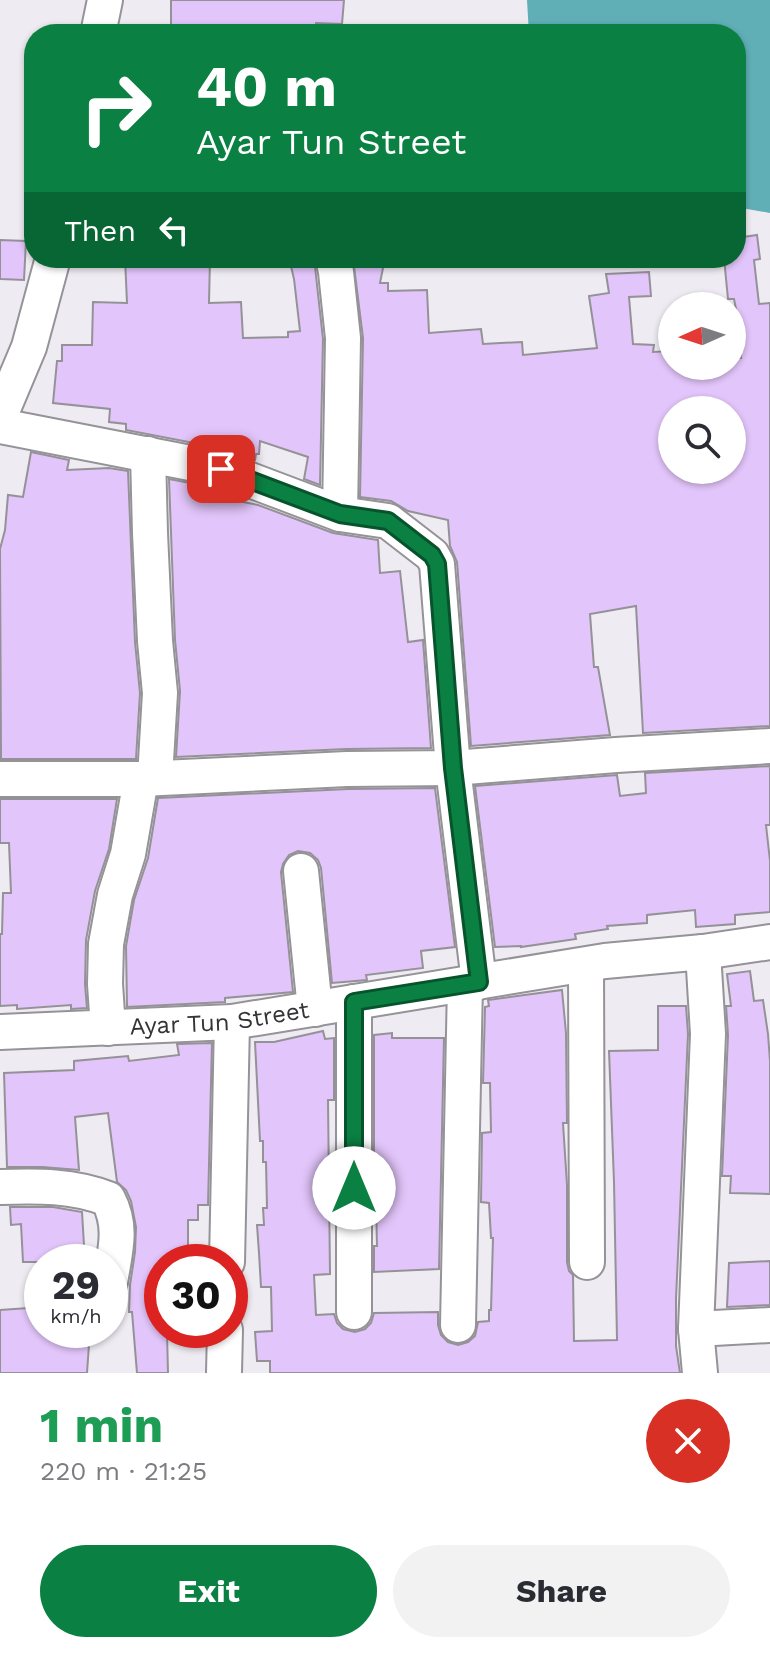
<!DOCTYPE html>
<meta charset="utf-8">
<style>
:root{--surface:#fff;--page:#f2f2f3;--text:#2b2b33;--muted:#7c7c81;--accent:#0b8043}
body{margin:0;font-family:"Work Sans",sans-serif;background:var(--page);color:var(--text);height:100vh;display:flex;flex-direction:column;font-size:30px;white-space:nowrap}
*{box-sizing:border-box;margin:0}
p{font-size:26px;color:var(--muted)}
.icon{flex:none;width:44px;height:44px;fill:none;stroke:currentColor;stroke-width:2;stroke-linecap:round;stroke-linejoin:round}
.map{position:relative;height:1373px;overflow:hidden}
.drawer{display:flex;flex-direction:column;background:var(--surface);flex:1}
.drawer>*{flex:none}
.hud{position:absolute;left:24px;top:24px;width:722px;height:244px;border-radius:32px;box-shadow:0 2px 6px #0004;background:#0b8043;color:#fff;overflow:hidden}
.needle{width:52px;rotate:267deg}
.buttons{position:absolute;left:658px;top:292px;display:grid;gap:16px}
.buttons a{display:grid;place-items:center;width:88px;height:88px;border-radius:50%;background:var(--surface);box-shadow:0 2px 6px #0004;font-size:40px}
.speed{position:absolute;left:24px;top:1244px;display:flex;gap:16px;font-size:40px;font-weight:700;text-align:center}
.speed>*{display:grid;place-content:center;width:104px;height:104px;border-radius:50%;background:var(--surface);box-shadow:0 2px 6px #0004;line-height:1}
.speed small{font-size:20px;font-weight:400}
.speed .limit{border:12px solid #d22;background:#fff;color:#111}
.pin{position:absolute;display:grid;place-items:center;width:68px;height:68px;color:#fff;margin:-34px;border-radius:16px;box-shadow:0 4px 12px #0006}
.me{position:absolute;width:88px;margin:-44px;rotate:0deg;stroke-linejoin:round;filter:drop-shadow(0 0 6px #0008)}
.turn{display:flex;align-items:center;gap:28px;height:168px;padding:0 40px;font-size:36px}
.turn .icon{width:104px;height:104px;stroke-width:2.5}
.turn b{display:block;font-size:56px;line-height:68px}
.then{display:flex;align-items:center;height:76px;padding:0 40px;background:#0003;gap:16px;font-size:30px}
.round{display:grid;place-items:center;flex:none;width:84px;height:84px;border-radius:42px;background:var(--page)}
.overview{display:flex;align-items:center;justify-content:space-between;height:136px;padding:0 40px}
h1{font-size:48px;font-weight:700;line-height:60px;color:#1e9e55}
.action{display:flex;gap:16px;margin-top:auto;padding:16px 40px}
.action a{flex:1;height:92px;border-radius:48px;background:var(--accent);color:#fff;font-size:32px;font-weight:700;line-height:92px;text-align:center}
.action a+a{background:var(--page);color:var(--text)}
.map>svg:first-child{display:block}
.water{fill:#60afb7}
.building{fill:#e2c5fa;stroke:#949197;stroke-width:2;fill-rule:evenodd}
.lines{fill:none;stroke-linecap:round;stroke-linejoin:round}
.street-casing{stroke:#959298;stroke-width:38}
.street{stroke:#fff;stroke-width:34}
.route-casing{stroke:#07532c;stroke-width:20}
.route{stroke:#0b8043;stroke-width:14}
.labels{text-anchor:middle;stroke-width:6;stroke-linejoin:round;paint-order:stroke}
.street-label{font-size:24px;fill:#353336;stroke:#efebf2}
</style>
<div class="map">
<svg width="770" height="1373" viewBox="0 0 770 1373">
<rect width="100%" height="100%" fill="#efebf2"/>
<path class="water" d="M527 0H770V213L736 207V34H529Z"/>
<g class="building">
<path d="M171 0H344L342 24 316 23V29H307V34H171Z"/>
<path d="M757 235 760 259 754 260 759 304 770 303V726L643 733 636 606 590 614 594 667H598L610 735 471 746 457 562 450 546 448 520 408 511 391 501 360 497 363 338 353 258H385L380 283H388V291L427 290 429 333 481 329 483 344 522 342 523 355 597 348 589 296 609 293 606 274 649 272 651 296 629 297 633 344 654 345 653 352 672 351V366H732V358H741L740 329 734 299H728L724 258H736V238ZM672 410H732V470H672Z"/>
<path d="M0 240 26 241 24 280 0 279Z"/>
<path d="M125 258H210L209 303 241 302 243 338 288 337V332L300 331 294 279 289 258H314L323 339 320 485 304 479 308 457 260 441 259 454H256L255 460 225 449 126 430V424L109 422 110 409 53 403 57 361H62V345H92L93 302 127 303Z"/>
<path d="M31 452 69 460 67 470 109 468 128 471 135 642 140 693 136 759H1L0 549 5 530 8 495 23 497Z"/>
<path d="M169 479 216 488 244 499 243 502 258 505 333 533 378 540 380 573 400 571 408 642 423 640 431 748 346 749 176 757 180 691 175 640Z"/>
<path d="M770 766V825H766L770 861V912L735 915V924L696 927 695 910 647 915V923L607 926 608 929 575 934 576 939 521 947V946L495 947 475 786 617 775 620 796 646 793 645 773Z"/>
<path d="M435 788 455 947 421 951 423 968 366 975 367 980 332 983 321 868 318 860 310 853 298 851 289 855 283 864 281 872 293 992 225 998V1002L127 1007 126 946 134 900 148 858 158 798 348 789Z"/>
<path d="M0 799H117L109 849 95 891 86 940 85 984 87 1008 71 1009V1005L17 1009V1005L0 1006V934H2L3 893H11L9 843H0Z"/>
<path d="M750 971 754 1001 763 1000 768 1034 770 1061V1194L730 1193 731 1176H722L728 1035 726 1006H731L727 974Z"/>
<path d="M562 990 566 1033 567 1123H563L567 1185V1262L569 1271 573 1275 574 1341 617 1340 614 1182 609 1051 658 1050V1006H686L688 1034 676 1299V1346L680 1373H270V1361H257L255 1332 272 1331 271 1287H261L259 1253 257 1225H264L263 1208H267L266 1162H263V1141H260L255 1042H274L323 1031 325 1039 334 1038V1100H328L330 1274 314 1275 316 1315 334 1314 337 1323 343 1329 355 1332 365 1329 371 1323 374 1313 438 1312V1325L441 1335 448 1342 458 1345 468 1342 475 1336 478 1322 489 1321V1310H491L493 1238H491L489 1203 481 1202 482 1133 491 1132 490 1083H483L485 1007 489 1006 488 1000Z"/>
<path d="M392 1033V1038H444L439 1269 374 1272V1246H377L376 1202H374V1035Z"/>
<path d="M212 1043 208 1205H198V1220H188V1257H183V1262H162V1333L167 1332 168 1373H137L132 1312H129L130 1285 135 1252 136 1227 131 1201 126 1190 117 1182 108 1113 75 1117 79 1170 42 1167H7L4 1073 74 1070V1061L128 1056 129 1061 179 1055 177 1044Z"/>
<path d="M10 1207H53L82 1212 85 1262H23L21 1224 11 1225Z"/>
<path d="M770 1261V1305L727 1307 729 1263Z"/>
<path d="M42 1307V1330H90L87 1373H0V1310Z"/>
</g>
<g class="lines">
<defs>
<g id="street">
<path d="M98 34 105 0"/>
<path d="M333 258 336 272 343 338 340 514"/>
<path d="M0 416 29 347 53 258"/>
<path d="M0 426 221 469 340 514 388 521 432 555 437 564 453 768 479 982"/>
<path d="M148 454 150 533 155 641 160 693 155 778"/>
<path d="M0 779H141L347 769 453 768 616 755 770 746"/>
<path d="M301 871 315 1009"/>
<path d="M586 965 587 1262"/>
<path d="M108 1028 105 984 106 944 115 895 128 854 141 779"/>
<path id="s1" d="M0 1032 232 1022 605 961 703 952 770 942"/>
<path d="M0 1187C37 1186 73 1185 108 1199 123 1227 115 1252 110 1282"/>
<path d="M227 1262 232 1022"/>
<path d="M354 1312V1002"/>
<path d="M458 1325 465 984"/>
<path d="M696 1329 770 1325"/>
<path d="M224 1373 225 1330"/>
<path d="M700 1373 696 1329 708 1034 703 952"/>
</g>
</defs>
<use href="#street" class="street-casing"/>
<use href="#street" class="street"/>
</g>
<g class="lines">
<defs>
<path id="route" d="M221 469 340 514 388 521 432 555 437 564 453 768 479 982 354 1002V1188"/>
</defs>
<use href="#route" class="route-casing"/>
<use href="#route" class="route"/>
</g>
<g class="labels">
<g class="street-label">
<text dy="8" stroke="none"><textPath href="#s1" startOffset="220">Ayar Tun Street</textPath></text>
</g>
</g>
</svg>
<div class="buttons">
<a><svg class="needle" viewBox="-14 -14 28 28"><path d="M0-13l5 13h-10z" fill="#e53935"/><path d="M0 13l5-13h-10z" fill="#7c7c81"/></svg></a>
<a><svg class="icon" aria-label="search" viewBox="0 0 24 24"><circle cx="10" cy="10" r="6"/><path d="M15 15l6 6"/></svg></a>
</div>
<div class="speed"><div>29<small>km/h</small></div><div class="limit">30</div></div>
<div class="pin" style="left:221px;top:469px;background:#d93025"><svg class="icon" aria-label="arrive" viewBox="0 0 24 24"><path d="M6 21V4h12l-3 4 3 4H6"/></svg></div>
<svg class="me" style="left:354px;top:1188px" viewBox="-20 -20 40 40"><circle r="19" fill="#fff"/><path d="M0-13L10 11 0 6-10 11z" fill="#0b8043"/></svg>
<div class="hud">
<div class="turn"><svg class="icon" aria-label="right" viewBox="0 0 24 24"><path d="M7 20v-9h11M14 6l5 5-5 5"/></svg><div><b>40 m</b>Ayar Tun Street</div></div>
<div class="then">Then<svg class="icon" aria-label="left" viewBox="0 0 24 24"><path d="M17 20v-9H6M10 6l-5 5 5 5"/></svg></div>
</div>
</div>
<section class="drawer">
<div class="overview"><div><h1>1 min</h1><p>220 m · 21:25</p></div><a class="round" style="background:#d93025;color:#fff"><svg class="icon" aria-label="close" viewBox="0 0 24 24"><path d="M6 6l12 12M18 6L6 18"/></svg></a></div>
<div class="action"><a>Exit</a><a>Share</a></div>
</section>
